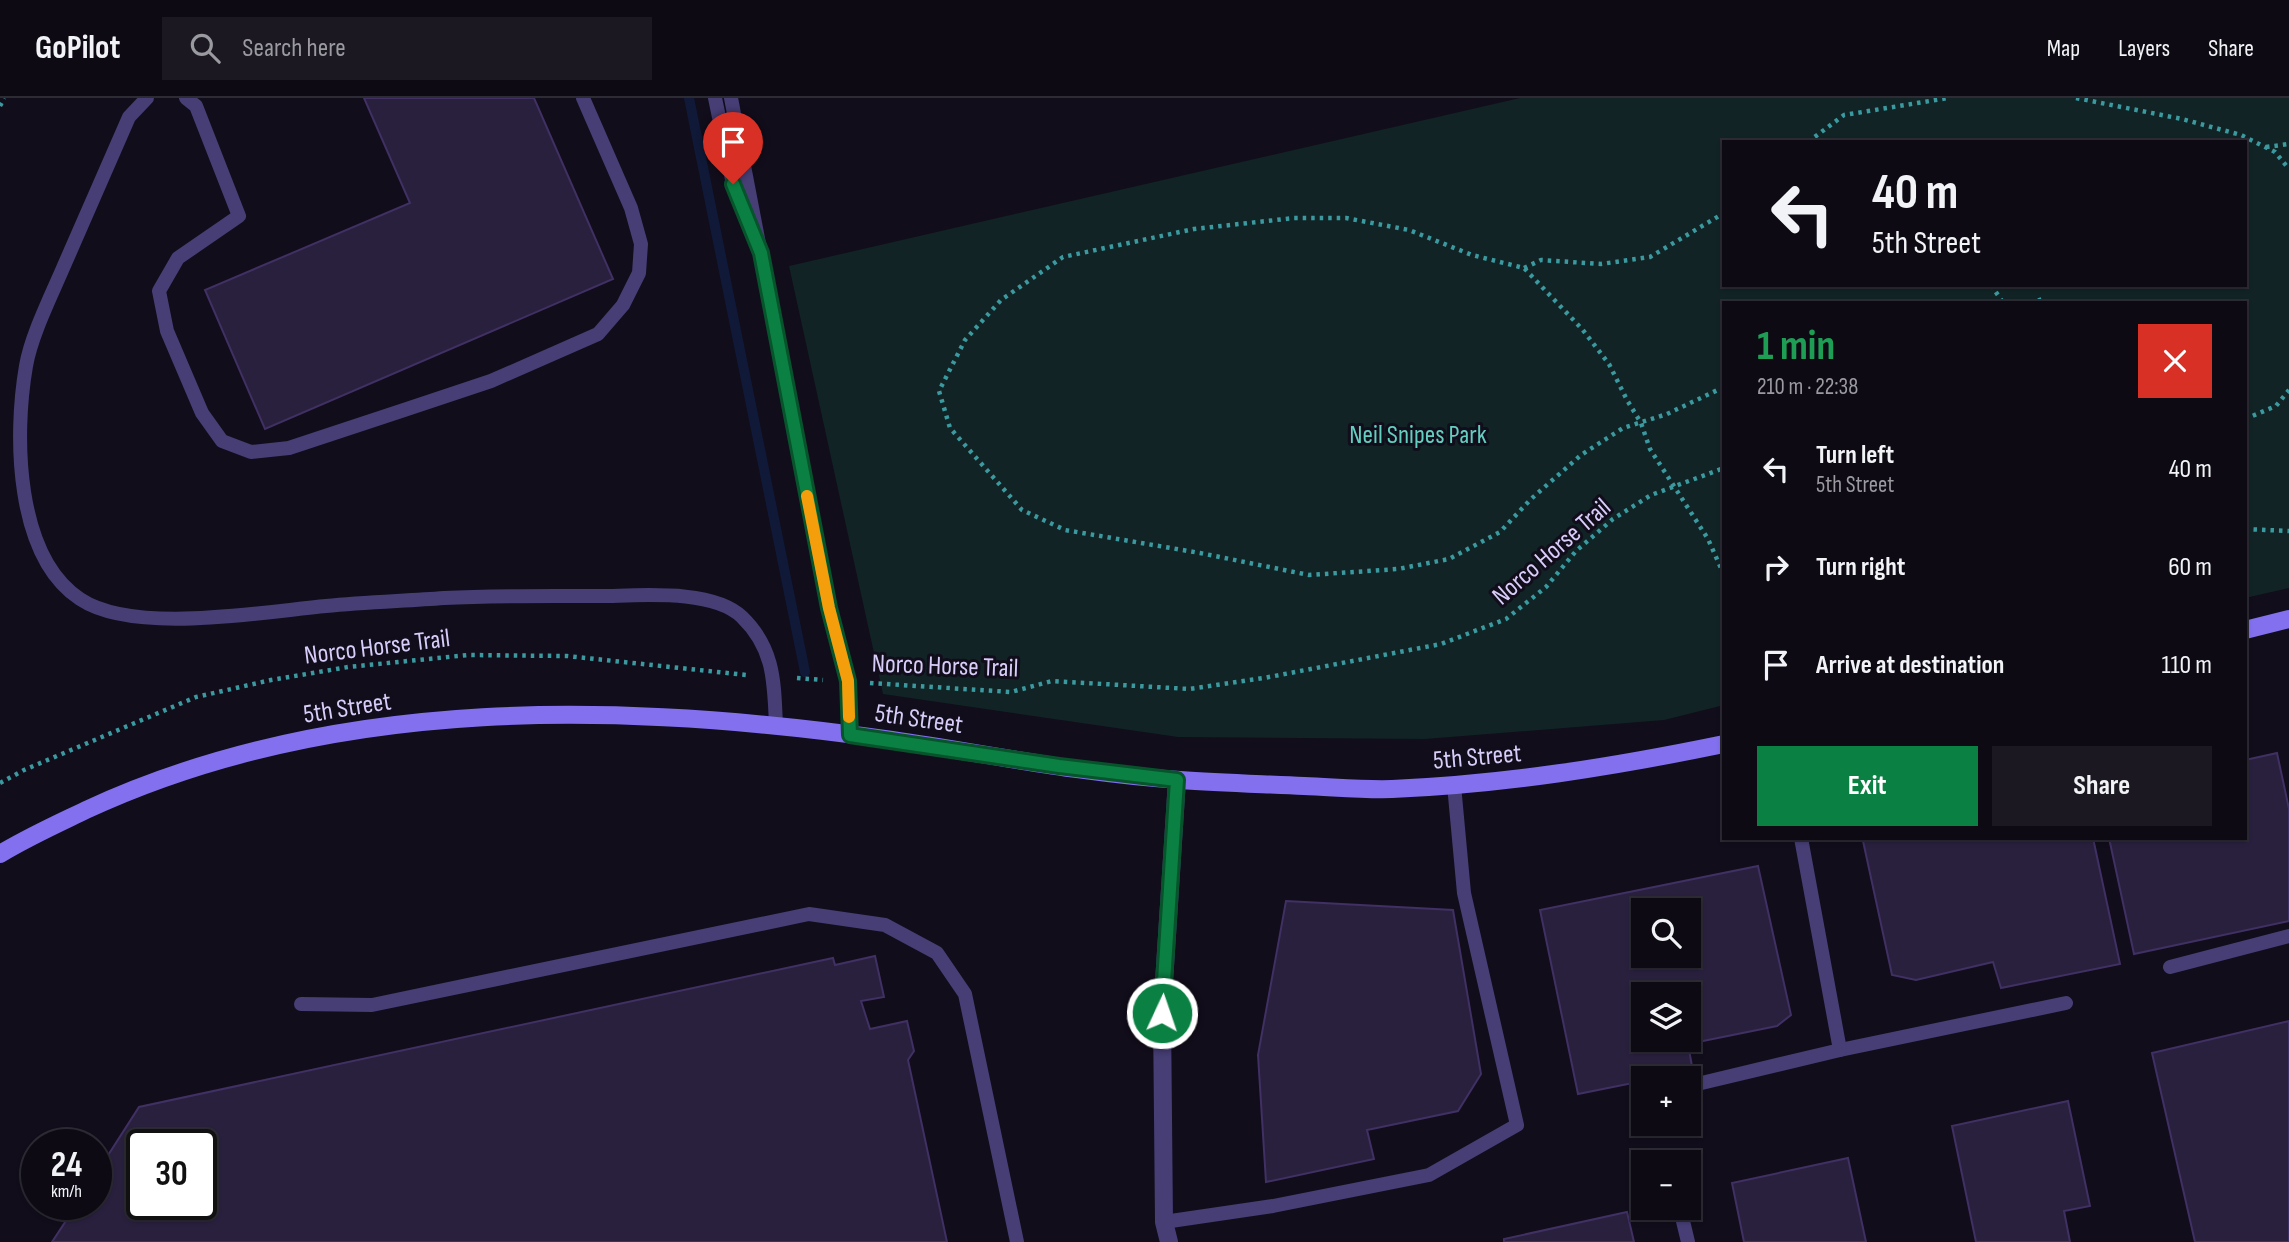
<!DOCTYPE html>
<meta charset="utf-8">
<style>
:root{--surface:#0d0a14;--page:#1b1822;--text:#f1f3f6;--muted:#9a9aa0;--line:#2d2b34;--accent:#0b8043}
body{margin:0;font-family:"Sofia Sans Condensed",sans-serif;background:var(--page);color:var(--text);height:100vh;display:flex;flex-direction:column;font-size:26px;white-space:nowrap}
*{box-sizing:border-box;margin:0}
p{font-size:23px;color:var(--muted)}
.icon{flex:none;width:38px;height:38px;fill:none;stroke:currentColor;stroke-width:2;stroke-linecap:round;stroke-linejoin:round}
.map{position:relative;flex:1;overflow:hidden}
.sheet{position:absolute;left:1722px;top:203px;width:525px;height:539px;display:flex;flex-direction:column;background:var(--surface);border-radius:0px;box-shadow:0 2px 5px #0004,0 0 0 2px var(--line)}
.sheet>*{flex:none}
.banner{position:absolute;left:1722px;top:42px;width:525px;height:147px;border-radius:0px;box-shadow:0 2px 5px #0004,0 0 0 2px var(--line);background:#0d0a14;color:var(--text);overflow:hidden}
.buttons{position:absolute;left:1631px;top:800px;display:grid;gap:14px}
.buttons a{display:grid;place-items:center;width:70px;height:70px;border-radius:0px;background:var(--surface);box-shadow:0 2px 5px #0004,0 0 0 2px var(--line);font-size:35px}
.speed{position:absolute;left:21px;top:1031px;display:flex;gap:14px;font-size:35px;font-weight:700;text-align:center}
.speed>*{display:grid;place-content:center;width:91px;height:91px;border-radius:50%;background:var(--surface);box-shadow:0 2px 5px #0004,0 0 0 2px var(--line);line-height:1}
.speed small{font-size:18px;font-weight:400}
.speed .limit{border:4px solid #111;border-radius:10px;background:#fff;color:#111}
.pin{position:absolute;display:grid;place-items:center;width:60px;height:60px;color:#fff;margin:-72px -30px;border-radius:50% 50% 50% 0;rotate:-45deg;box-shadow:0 0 7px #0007}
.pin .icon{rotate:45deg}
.me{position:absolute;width:77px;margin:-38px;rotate:3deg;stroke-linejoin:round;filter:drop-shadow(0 0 5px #0008)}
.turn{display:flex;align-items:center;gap:24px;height:147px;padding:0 35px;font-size:32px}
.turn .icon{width:91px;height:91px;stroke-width:2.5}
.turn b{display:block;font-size:49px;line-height:60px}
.round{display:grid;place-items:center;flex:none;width:74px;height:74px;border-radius:0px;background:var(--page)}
.overview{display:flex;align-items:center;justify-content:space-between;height:119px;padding:0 35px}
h1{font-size:42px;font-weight:700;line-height:52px;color:#1e9e55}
.cta{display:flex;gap:14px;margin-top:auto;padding:14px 35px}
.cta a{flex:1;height:80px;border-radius:0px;background:var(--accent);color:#fff;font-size:28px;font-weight:700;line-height:80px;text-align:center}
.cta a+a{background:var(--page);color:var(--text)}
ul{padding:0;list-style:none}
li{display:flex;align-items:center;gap:21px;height:98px;padding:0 35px}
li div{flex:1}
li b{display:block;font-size:26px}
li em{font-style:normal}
header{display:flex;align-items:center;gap:42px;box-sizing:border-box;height:98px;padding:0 35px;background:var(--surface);border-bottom:2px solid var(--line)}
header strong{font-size:33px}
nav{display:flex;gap:38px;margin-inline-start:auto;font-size:24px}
.search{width:490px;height:63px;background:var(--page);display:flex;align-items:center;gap:18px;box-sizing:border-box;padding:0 24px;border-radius:0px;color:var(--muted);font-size:26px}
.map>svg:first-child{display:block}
.green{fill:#112324;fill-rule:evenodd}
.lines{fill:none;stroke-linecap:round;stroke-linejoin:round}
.stream{stroke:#101a38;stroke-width:10}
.building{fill:#29203e;stroke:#403063;stroke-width:2;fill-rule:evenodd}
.path{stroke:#3a9aa0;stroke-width:4.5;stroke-dasharray:3.5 5;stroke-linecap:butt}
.lane{stroke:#463e75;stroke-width:14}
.street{stroke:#463e75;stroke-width:18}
.secondary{stroke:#8270ee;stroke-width:18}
.route-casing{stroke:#07532c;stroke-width:18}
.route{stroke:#0b8043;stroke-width:12}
.slow{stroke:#f59e0b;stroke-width:12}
.labels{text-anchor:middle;stroke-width:6;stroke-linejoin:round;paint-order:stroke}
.park-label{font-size:26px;fill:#63cfc1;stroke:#110d1b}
.street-label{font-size:26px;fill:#d8cdf9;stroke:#110d1b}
</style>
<header>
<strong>GoPilot</strong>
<div class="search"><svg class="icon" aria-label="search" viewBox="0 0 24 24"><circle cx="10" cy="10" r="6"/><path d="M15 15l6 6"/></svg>Search here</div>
<nav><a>Map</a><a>Layers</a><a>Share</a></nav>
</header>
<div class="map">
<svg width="2289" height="1144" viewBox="0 0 2289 1144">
<rect width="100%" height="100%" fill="#110d1b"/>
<path class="green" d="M1520 0H2289V490L2245 500V205H1724V607L1664 622 1425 641 1178 639 883 596 789 168ZM1724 44H2245V187H1724Z"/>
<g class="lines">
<path class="stream" d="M689 0 805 574"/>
</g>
<g class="building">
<path d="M364 0H534L613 181 265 331 205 192 410 105Z"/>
<path d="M2277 655 2289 711V823L2134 856 2109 740H2245V662Z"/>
<path d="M1877 740H2093L2120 866 2001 890 1993 864 1916 882 1892 877 1863 743Z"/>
<path d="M1758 768 1791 917 1777 928 1688 946 1693 974 1661 980H1643V983L1578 996 1540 812ZM1643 812H1689V858H1643ZM1643 896H1689V942H1643Z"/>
<path d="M1286 803 1453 812 1481 976 1458 1013 1367 1032 1374 1061 1266 1084 1258 957Z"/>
<path d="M875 858 884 899 861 903 870 931 907 923 914 953 908 962 947 1144H52L77 1106H96V1076L139 1009 833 860 835 867ZM142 1046H201V1106H142Z"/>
<path d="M2289 923V1144H2195L2152 955Z"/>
<path d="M2068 1003 2090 1108 2064 1113 2070 1144H1976L1952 1028Z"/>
<path d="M1848 1060 1866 1144H1744L1732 1085Z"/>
<path d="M1627 1114 1634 1144H1504V1141Z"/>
</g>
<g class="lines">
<g class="path">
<path d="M2076 0 2182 21 2241 37 2275 54 2289 71"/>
<path d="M0 8 4 0"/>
<path d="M1808 44 1844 17 1948 0"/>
<path d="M2266 49 2289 46"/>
<path d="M1524 170 1541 162 1601 166 1650 159 1724 115"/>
<path d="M1991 187 2002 203 2012 205"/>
<path d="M2030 205 2043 201 2049 205"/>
<path d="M1724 289 1667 316 1623 330 1581 357 1531 401 1500 434 1449 461 1398 471 1309 477 1200 455 1065 432 1022 412 950 330 939 293 965 242 1001 202 1063 159 1194 131 1294 120H1346L1409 132 1472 157 1524 170 1582 231 1609 266 1627 302 1641 325 1650 351 1708 441 1724 477"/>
<path d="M2245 321 2276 308 2289 292"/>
<path d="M2245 431 2289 433"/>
<path d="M797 580 823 582"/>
<path d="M870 585 1011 594 1052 583 1189 591 1264 580 1441 546 1506 521 1546 489 1576 453 1613 421 1651 397 1724 370"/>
<path d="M0 685 24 672 196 599 271 582 348 569 468 557 567 558 746 577"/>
</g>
<g class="lane">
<path d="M147 0 129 19C107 69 85 120 63 170 51 198 31 238 26 268 14 337 15 458 80 501 134 537 261 514 326 508 365 504 405 503 444 500 499 497 554 498 608 498 646 497 714 492 742 519 775 551 774 585 776 628"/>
<path d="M186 0 196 8 239 118 178 160 159 193 167 233 202 315 222 343 251 354 289 350 404 312 491 283 598 236 623 207 639 175 641 146 631 110 583 0"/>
<path d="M715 0 733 86 748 124"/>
<path d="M731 0 829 510 848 583 850 637"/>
<path d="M2170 869 2289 838"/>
<path d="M301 906 372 907 809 816 885 827 937 855 965 896 1017 1144"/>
<path d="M1840 952 2066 905"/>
<path d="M1689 988 1840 952 1801 740"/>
<path d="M1682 1119 1688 1144"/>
<path d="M1164 1124 1273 1108 1429 1077 1517 1027 1464 795 1454 687"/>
</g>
<path class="street" d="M1169 1144 1164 1124 1162 915 1177 682"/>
<g class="secondary">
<path d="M2245 532 2289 521"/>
<path d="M0 756C28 739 57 726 86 712 336 596 625 604 892 642 988 656 1084 676 1180 682 1221 685 1263 686 1304 688 1333 689 1363 692 1392 691 1506 686 1612 669 1724 646"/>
</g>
</g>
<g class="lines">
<defs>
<path id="route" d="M733 86 761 155 829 510 848 583 850 637 1059 668 1177 682 1162 915"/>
</defs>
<use href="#route" class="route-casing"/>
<use href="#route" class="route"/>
<path class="slow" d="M807 398 829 510 848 583 849 619"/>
</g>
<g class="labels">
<g class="park-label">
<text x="1418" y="345">Neil Snipes Park</text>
</g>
<g class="street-label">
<text transform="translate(1551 453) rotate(-41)" y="9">Norco Horse Trail</text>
<text transform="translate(377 548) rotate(-7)" y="9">Norco Horse Trail</text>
<text transform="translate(945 567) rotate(2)" y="9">Norco Horse Trail</text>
<text transform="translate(347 609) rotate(-9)" y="9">5th Street</text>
<text transform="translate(919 620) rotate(8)" y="9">5th Street</text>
<text transform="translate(1477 658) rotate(-5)" y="9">5th Street</text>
</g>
</g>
</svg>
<div class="buttons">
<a><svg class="icon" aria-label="search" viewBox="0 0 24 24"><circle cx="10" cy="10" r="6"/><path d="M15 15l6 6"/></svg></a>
<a><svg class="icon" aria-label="layers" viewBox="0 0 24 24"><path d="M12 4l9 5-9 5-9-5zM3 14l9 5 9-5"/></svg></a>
<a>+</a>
<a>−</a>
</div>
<div class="speed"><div>24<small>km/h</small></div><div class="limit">30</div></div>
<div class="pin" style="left:733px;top:86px;background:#d93025"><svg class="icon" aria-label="arrive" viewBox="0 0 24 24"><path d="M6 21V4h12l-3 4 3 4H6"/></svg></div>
<svg class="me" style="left:1162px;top:915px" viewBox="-20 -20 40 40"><circle r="17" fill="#0b8043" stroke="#fff" stroke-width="3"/><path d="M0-11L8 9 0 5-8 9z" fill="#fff"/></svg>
<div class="banner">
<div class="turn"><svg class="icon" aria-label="left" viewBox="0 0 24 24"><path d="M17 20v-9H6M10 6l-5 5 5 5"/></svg><div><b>40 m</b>5th Street</div></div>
</div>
<section class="sheet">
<div class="overview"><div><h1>1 min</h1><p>210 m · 22:38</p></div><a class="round" style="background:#d93025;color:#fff"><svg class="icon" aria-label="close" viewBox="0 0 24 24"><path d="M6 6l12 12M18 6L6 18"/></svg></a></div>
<ul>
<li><svg class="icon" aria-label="left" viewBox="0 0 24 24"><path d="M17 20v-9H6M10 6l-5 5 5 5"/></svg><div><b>Turn left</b><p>5th Street</p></div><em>40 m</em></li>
<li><svg class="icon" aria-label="right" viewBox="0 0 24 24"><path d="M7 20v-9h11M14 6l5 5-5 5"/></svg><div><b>Turn right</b></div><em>60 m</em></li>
<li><svg class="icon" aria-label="arrive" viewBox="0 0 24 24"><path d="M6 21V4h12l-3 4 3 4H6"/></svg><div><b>Arrive at destination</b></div><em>110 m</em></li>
</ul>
<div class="cta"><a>Exit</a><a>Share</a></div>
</section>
</div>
